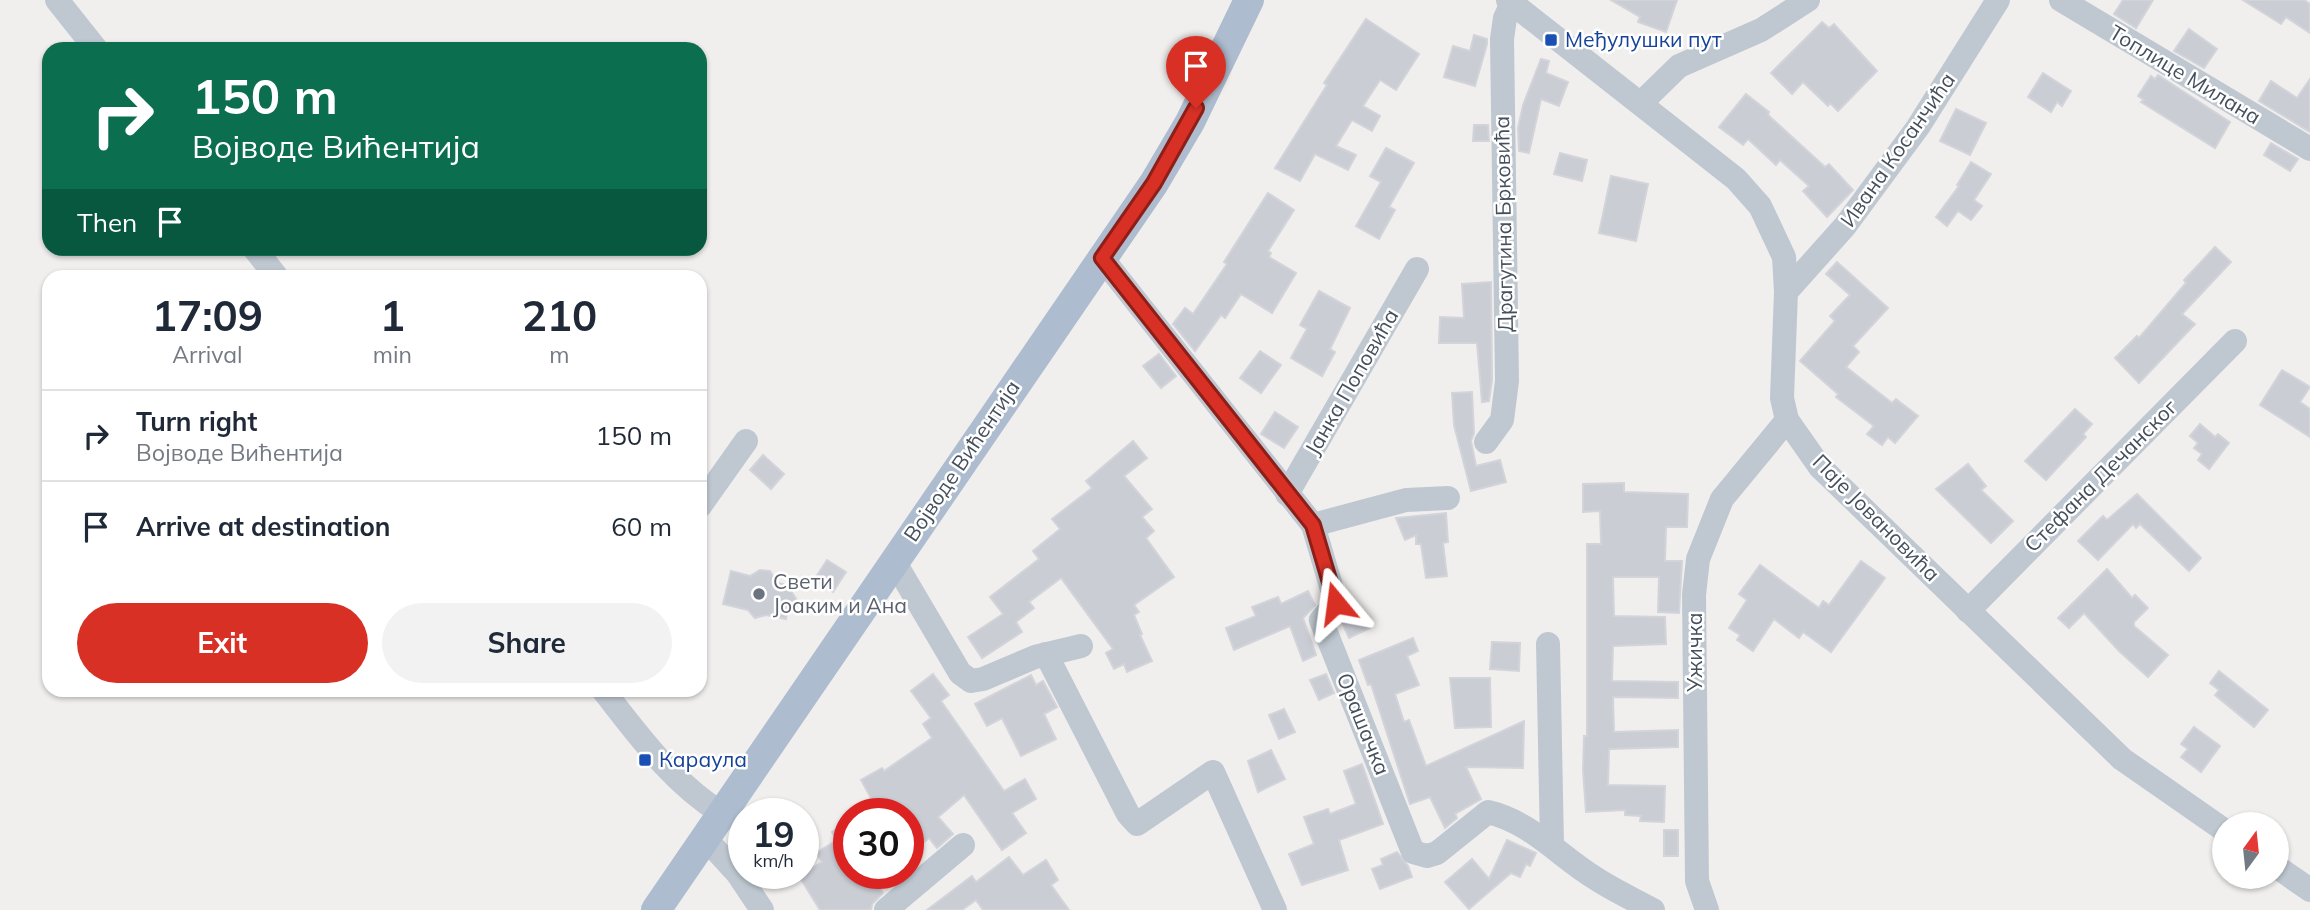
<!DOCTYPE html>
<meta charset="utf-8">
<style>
:root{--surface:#fff;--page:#f2f2f3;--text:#1f2937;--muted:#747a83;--line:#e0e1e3;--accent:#d93025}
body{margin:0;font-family:Mulish,sans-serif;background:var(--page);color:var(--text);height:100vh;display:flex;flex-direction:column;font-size:26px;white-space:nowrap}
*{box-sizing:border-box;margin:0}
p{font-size:23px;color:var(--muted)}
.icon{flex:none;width:38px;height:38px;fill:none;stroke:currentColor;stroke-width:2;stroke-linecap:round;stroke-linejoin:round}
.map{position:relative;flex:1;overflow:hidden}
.details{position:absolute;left:42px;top:270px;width:665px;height:427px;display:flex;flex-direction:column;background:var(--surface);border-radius:21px;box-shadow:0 2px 5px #0004}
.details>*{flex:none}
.top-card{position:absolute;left:42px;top:42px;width:665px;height:214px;border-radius:21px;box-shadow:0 2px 5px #0004;background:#0b6e4f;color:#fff;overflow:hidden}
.needle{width:46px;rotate:15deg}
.buttons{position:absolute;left:2212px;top:812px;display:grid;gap:14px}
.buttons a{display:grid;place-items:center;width:77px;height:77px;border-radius:50%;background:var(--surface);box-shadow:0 2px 5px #0004;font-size:35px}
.speed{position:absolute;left:728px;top:798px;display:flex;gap:14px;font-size:35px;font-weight:700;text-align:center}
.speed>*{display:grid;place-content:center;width:91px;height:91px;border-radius:50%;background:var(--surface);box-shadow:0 2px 5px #0004;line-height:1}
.speed small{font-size:18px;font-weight:400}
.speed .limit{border:10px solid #d22;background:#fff;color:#111}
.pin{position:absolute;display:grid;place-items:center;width:60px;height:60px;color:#fff;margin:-72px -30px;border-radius:50% 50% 50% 0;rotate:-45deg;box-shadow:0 0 7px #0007}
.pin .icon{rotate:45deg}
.me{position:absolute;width:77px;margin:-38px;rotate:344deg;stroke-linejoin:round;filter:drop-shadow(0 0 5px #0008)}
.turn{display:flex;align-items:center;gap:24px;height:147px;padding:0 35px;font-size:32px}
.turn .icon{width:91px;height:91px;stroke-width:2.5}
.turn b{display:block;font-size:49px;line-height:60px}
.then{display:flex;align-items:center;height:66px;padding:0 35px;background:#0003;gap:14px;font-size:26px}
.eta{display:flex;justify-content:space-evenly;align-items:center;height:119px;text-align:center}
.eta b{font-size:42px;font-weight:700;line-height:49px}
.primary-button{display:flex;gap:14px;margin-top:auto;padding:14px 35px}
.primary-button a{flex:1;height:80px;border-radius:42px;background:var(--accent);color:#fff;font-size:28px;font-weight:700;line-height:80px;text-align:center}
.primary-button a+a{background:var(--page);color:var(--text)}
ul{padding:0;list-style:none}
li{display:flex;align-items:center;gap:21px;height:91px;padding:0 35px;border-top:2px solid var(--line)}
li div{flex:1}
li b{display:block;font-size:26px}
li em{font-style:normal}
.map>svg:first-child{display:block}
.building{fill:#cacdd4;stroke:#d2d4da;stroke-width:2}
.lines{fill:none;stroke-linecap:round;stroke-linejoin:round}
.minor{stroke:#bfc8d1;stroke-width:24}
.major{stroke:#adbcce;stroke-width:30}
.route-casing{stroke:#8d1f18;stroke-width:18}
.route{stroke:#d93025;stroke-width:12}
.transit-dot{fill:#1a4fb4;stroke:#fff;stroke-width:2.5}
.worship-dot{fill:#6b7280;stroke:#fff;stroke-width:2.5}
.labels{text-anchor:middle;stroke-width:5;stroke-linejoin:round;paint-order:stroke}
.transit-label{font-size:21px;fill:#164399;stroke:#fff;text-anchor:start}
.street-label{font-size:21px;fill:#46505c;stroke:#fff}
.worship-label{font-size:21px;fill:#5b616d;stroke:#fff;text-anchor:start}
</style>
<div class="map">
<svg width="2310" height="910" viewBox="0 0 2310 910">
<rect width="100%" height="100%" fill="#f1efee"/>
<g class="building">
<path d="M1611 0H1677L1666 32 1638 22 1640 17Z"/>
<path d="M2123 0H2153L2136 28 2114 14Z"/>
<path d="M2243 0H2304L2310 4V33L2286 17 2281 24Z"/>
<path d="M1366 19 1419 54 1396 90 1380 80 1363 106 1380 116 1372 131 1352 120 1336 146 1356 155 1348 170 1315 154 1300 181 1275 168 1327 85 1324 83Z"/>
<path d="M1822 22 1829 28 1834 24 1877 71 1838 111 1830 103 1828 106 1803 82 1792 94 1771 73Z"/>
<path d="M2189 29 2217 49 2204 68 2174 51Z"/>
<path d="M1474 35 1487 39V44L1475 86 1444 77 1453 46 1470 51Z"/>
<path d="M1541 59 1549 61 1546 73 1568 82 1559 106 1541 99 1529 153 1519 151 1518 128 1523 105Z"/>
<path d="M2043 73 2071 91 2062 106 2057 102 2051 112 2028 97Z"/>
<path d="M2158 75 2230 122 2215 148 2141 102 2144 100 2138 96 2151 76 2155 79Z"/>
<path d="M2310 79V132L2259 101 2271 81 2297 98Z"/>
<path d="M1746 94 1769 112 1768 115 1825 167 1829 164 1853 190 1827 217 1803 191 1809 186 1780 160 1776 165 1748 139 1743 145 1719 127Z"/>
<path d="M1956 109 1986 123 1970 155 1940 141Z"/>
<path d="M1474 125H1488L1489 141H1473Z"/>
<path d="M2271 143 2298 159 2290 171 2264 155Z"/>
<path d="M1386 148 1414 163 1389 207 1395 210 1379 239 1356 226 1381 182 1370 176Z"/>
<path d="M1560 153 1587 160 1582 181 1554 174Z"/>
<path d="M1971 162 1991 174 1974 200 1982 206 1971 220 1958 211 1947 226 1936 217 1959 186 1957 185Z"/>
<path d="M1611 176 1648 184 1636 241 1599 233Z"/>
<path d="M1268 193 1294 210 1268 251 1271 253 1269 257 1296 273 1272 313 1241 294 1225 318 1221 315 1195 351 1173 324 1185 308 1193 314 1227 264 1224 262Z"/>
<path d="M2215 247 2231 262 2182 314 2195 324 2139 383 2115 358 2137 336 2139 338 2186 283 2184 280Z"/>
<path d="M1837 262 1888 308 1853 346 1859 352 1846 367 1892 403 1896 399 1918 416 1895 443 1888 437 1882 445 1867 434 1874 426 1836 397 1838 394 1800 361 1835 321 1830 316 1850 295 1826 274Z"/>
<path d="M1491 282 1492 380 1489 401 1482 402 1477 343H1439L1440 317 1464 318 1462 284Z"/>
<path d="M1319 291 1350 308 1330 349 1335 352 1322 376 1291 358 1307 329 1300 325Z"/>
<path d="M1260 351 1281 365 1261 393 1240 378Z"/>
<path d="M1159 354 1176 376 1161 388 1143 366Z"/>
<path d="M2282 370 2310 387 2300 402 2310 409V437L2260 405Z"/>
<path d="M1472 392 1474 433 1471 441 1476 466 1500 460 1506 482 1471 491 1454 425 1452 393Z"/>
<path d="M2075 409 2092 424 2083 434 2086 437 2046 480 2025 461Z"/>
<path d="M1275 412 1298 427 1284 448 1261 434Z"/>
<path d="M2200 424 2215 437 2218 434 2229 443 2209 469 2198 460 2202 454 2194 448 2198 443 2190 436Z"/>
<path d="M1133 441 1147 458 1124 476 1152 509 1142 517 1154 531 1146 538 1174 577 1134 605 1139 612 1134 615 1142 634 1140 635 1152 661 1127 672 1124 664 1114 669 1106 653 1113 649 1061 578 1029 602 1034 608 1016 622 1022 632 982 658 968 637 1003 614 990 597 1039 559 1033 551 1060 529 1052 519 1092 488 1086 481Z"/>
<path d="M763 455 784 474 771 489 750 470Z"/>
<path d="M1968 464 1986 486 1981 490 2013 521 1991 543 1936 489Z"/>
<path d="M1624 483V492L1688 494 1687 527H1666L1665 561H1682L1679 613 1658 612 1659 577H1613L1614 616 1665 617 1666 644 1613 646 1612 681 1678 682V698L1613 697 1614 732 1678 730V747L1609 749 1608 785 1665 786 1664 822 1640 821 1641 816 1625 815V810L1586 812 1583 770 1584 736H1587V544H1601L1600 511 1583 512V484Z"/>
<path d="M2137 494 2201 558 2189 571 2140 524 2136 528 2133 524 2098 560 2078 541 2103 516 2107 520Z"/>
<path d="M1446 513 1448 542 1443 543 1447 576 1426 578 1421 544H1416V535L1405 540 1396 518Z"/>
<path d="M827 560 846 572 833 592 814 580Z"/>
<path d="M1861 561 1885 578 1831 652 1803 632 1799 638 1774 619 1753 651 1737 640 1740 635 1729 628 1747 600 1739 594 1760 565 1819 608 1823 601 1829 605Z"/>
<path d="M2107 569 2132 598 2135 595 2148 608 2134 622V626L2168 655 2148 677 2119 651 2084 613 2069 628 2058 618Z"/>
<path d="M760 570 770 571 778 583 787 585 797 600V606L787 613 786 619 766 615 755 618 748 610 723 604 731 571 750 576Z"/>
<path d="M1308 591 1315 605 1303 618 1316 655 1303 661 1290 626 1234 650 1226 628 1256 616 1252 607 1278 597 1281 604Z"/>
<path d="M1363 611 1370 628 1349 638 1341 620Z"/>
<path d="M1413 638 1418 651 1407 656 1419 685 1395 694 1404 722 1409 720 1426 766 1524 721 1523 768 1466 767 1481 799 1455 814 1457 818 1445 828 1430 797 1410 804 1371 684 1368 685 1359 660Z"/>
<path d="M1492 642 1520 643 1519 671 1490 669Z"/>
<path d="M2219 671 2268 710 2254 727 2215 695 2219 690 2210 683Z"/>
<path d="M933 674 949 695 941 701 1004 791 1025 779 1036 799 1012 813 1026 833 1002 850 964 795 938 817 953 834 937 848 929 838 908 855V814H854L872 800 861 780 882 768 884 771 932 738 923 724 931 718 911 691Z"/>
<path d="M1326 674 1334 693 1319 700 1310 680Z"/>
<path d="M1031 675 1036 685 1043 681 1057 707 1044 714 1056 739 1021 756 1002 718 987 726 975 704Z"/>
<path d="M1450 678H1490L1491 727 1455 728Z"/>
<path d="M1284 709 1295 732 1279 739 1269 715Z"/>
<path d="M2194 727 2220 746 2201 772 2181 757 2188 749 2181 744Z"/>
<path d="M1271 750 1285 779 1258 792 1248 761Z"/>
<path d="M1362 764 1383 824 1339 840 1348 870 1302 885 1289 854 1314 844 1304 817 1328 809 1330 814 1356 804 1344 771Z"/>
<path d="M849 821V873H886L875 883 883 893 872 904 871 910H820L799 876 822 862 816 853 837 840 832 832Z"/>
<rect x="1664" y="830" width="14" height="26"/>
<path d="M1507 840 1536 853 1530 866 1526 864 1520 877 1511 873 1469 909 1445 882 1472 859 1489 879Z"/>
<path d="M1397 852 1408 866 1412 877 1380 889 1372 869 1383 865 1381 859Z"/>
<path d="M1009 857 1023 875 1046 860 1058 880 1051 885 1069 910H983L976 900 962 910H927L972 876 976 882Z"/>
</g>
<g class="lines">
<g class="minor">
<path d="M57 0 96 49"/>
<path d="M1508 0 1736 179 1760 206 1784 257 1786 292 1782 398 1787 420 1820 467 2122 759 2224 830"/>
<path d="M2061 0 2310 149"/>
<path d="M1641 103 1679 66 1761 30 1808 0"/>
<path d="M254 248 276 276"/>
<path d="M1102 258 1313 525 1336 603 1321 620 1413 852 1427 856 1437 853 1488 812C1531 822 1559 856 1595 878 1613 890 1633 899 1653 910"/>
<path d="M1786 292 1845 226 1918 127 1998 0"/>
<path d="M1486 442 1502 420 1507 381 1502 39 1505 18 1512 3"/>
<path d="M1287 494 1417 269"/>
<path d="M700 506 746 441"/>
<path d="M1313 525 1406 500 1448 498"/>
<path d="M894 561 960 673 971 681 983 679 1035 657 1081 646"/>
<path d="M1968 611 2235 341"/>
<path d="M1548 644 1552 844"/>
<path d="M1046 654 1128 814 1137 824 1213 772 1275 910"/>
<path d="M603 690C638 735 672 782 721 813"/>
<path d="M705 838 738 874 762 910"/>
<path d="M2277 867 2310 890"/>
<path d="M886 910 963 845"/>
<path d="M1707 910 1697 881 1694 595 1698 559 1722 499 1787 420"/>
</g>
<path class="major" d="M656 910 1154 183 1190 122 1249 0"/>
</g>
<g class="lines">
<defs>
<path id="route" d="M1196 108 1154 183 1102 258 1313 525 1336 603"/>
</defs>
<use href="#route" class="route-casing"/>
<use href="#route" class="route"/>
</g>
<g class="transit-dot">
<rect x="1544" y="33" width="14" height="14" rx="3.5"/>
<rect x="638" y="753" width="14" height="14" rx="3.5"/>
</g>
<circle class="worship-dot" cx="759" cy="594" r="7"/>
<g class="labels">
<g class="transit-label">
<text x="1565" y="47">Међулушки пут</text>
<text x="659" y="767">Караула</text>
</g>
<g class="street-label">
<text transform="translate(2185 75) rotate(31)" y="7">Топлице Милана</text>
<text transform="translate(1898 150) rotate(-55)" y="7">Ивана Косанчића</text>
<text transform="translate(1504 224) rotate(-91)" y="7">Драгутина Брковића</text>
<text transform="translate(1352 382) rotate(-60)" y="7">Јанка Поповића</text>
<text transform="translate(962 461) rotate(-56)" y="7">Војводе Вићентија</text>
<text transform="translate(2101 476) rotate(-45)" y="7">Стефана Дечанског</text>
<text transform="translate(1876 518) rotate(45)" y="7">Паје Јовановића</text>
<text transform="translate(1695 652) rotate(-90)" y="7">Ужичка</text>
<text transform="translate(1363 724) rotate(68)" y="7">Орашачка</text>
</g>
<g class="worship-label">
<text x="773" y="589">Свети<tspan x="773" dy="24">Јоаким и Ана</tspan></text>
</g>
</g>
</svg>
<div class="buttons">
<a><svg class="needle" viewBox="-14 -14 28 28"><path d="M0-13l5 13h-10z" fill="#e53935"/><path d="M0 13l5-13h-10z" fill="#747a83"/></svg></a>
</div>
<div class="speed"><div>19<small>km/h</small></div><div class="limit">30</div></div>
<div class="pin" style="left:1196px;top:108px;background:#d93025"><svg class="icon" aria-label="arrive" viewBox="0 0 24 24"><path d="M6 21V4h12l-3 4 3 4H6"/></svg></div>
<svg class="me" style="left:1336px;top:603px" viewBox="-20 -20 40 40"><path d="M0-17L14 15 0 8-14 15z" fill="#d93025" stroke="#fff" stroke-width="4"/></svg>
<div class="top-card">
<div class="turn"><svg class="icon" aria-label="right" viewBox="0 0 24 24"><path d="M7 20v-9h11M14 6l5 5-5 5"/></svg><div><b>150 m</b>Војводе Вићентија</div></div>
<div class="then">Then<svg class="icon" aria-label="arrive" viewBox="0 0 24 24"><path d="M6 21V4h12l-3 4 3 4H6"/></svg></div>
</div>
<section class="details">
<div class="eta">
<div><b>17:09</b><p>Arrival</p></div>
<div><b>1</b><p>min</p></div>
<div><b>210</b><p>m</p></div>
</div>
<ul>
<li><svg class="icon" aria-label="right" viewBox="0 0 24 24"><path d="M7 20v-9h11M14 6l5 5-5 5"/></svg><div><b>Turn right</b><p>Војводе Вићентија</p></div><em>150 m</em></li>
<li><svg class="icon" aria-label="arrive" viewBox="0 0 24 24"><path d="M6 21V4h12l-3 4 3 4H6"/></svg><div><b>Arrive at destination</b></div><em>60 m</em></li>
</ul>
<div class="primary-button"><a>Exit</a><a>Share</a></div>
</section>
</div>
